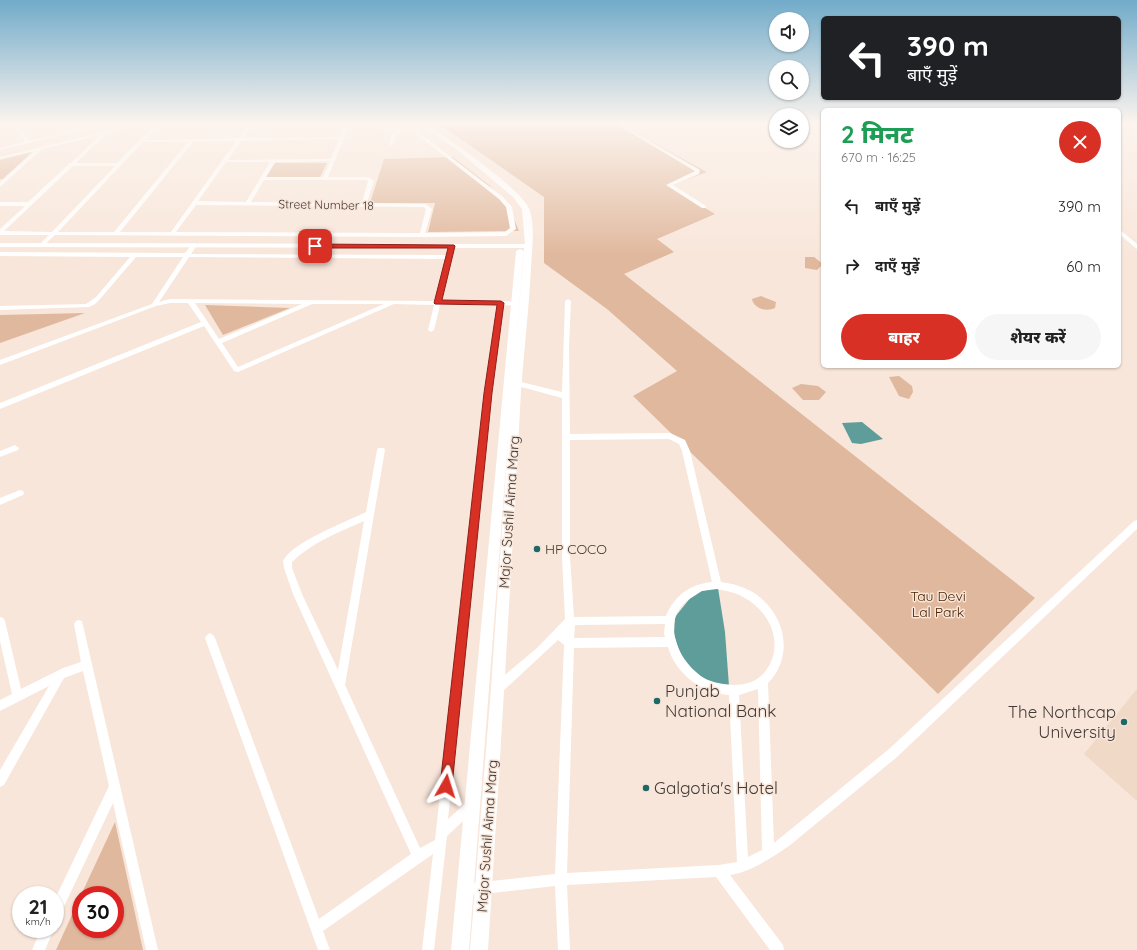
<!DOCTYPE html>
<html lang="hi">
<meta charset="utf-8">
<style>
:root{--surface:#fff;--page:#f6f6f6;--text:#222;--muted:#767676;--accent:#d93025}
body{margin:0;font-family:Quicksand,"Noto Sans Devanagari",sans-serif;background:var(--page);color:var(--text);height:100vh;display:flex;flex-direction:column;font-size:15px;white-space:nowrap}
*{box-sizing:border-box;margin:0}
p{font-size:13px;color:var(--muted)}
.icon{flex:none;width:22px;height:22px;fill:none;stroke:currentColor;stroke-width:2;stroke-linecap:round;stroke-linejoin:round}
.map{position:relative;flex:1;overflow:hidden}
.drawer{position:absolute;left:821px;top:108px;width:300px;height:260px;display:flex;flex-direction:column;background:var(--surface);border-radius:6px;box-shadow:0 1px 3px #0004}
.drawer>*{flex:none}
.banner{position:absolute;left:821px;top:16px;width:300px;height:84px;border-radius:6px;box-shadow:0 1px 3px #0004;background:#202124;color:#fff;overflow:hidden}
.buttons{position:absolute;left:769px;top:12px;display:grid;gap:8px}
.buttons a{display:grid;place-items:center;width:40px;height:40px;border-radius:50%;background:var(--surface);box-shadow:0 1px 3px #0004;font-size:20px}
.speed{position:absolute;left:12px;top:886px;display:flex;gap:8px;font-size:20px;font-weight:700;text-align:center}
.speed>*{display:grid;place-content:center;width:52px;height:52px;border-radius:50%;background:var(--surface);box-shadow:0 1px 3px #0004;line-height:1}
.speed small{font-size:10px;font-weight:400}
.speed .limit{border:6px solid #d22;background:#fff;color:#111}
.pin{position:absolute;display:grid;place-items:center;width:34px;height:34px;color:#fff;margin:-17px;border-radius:8px;box-shadow:0 2px 6px #0006}
.me{position:absolute;width:44px;margin:-22px;rotate:6deg;stroke-linejoin:round;filter:drop-shadow(0 0 3px #0008)}
.turn{display:flex;align-items:center;gap:14px;height:84px;padding:0 20px;font-size:18px}
.turn .icon{width:52px;height:52px;stroke-width:2.5}
.turn b{display:block;font-size:28px;line-height:34px}
.round{display:grid;place-items:center;flex:none;width:42px;height:42px;border-radius:21px;background:var(--page)}
.summary{display:flex;align-items:center;justify-content:space-between;height:68px;padding:0 20px}
h1{font-size:24px;font-weight:800;line-height:30px;color:#1e9e55}
.action{display:flex;gap:8px;margin-top:auto;padding:8px 20px}
.action a{flex:1;height:46px;border-radius:24px;background:var(--accent);color:#fff;font-size:16px;font-weight:800;line-height:46px;text-align:center}
.action a+a{background:var(--page);color:var(--text)}
ul{padding:0;list-style:none}
li{display:flex;align-items:center;gap:12px;height:60px;padding:0 20px}
li div{flex:1}
li b{display:block;font-size:15px}
li em{font-style:normal}
.map>svg:first-child{display:block}
.built{fill:#f1d9c8}
.green{fill:#e0b89d}
.water{fill:#5f9d9a}
.lines{fill:none;stroke-linecap:round;stroke-linejoin:round}
.minor{fill:#fff;fill-rule:evenodd}
.tertiary{fill:#fff;fill-rule:evenodd}
.route{fill:#d93025;stroke:#8d1f18}
.poi-dot{fill:#1c6966;stroke:#f8e6da;stroke-width:1.5}
.labels{text-anchor:middle;stroke-width:3;stroke-linejoin:round;paint-order:stroke}
.far-street-label{font-size:12px;fill:#413a35;stroke:#f8e6da}
.street-label{font-size:14px;fill:#413a35;stroke:#f8e6da}
.poi-label{font-size:14px;fill:#413a35;stroke:#f8e6da;text-anchor:start}
.park-label{font-size:14px;fill:#4c2400;stroke:#f8e6da}
.near-poi-label{font-size:17px;fill:#413a35;stroke:#f8e6da;text-anchor:start}
</style>
<div class="map">
<svg width="1137" height="950" viewBox="0 0 1137 950">
<rect width="100%" height="100%" fill="#f8e6da"/>
<path class="built" d="M1137 689V801L1084 754Z"/>
<g class="green">
<path d="M439 124H619L707 172 669 186 715 214 657 239 674 252 624 274 1035 598 938 694 633 396 677 371 607 309 544 263V197Z"/>
<path d="M32 152 3 179H0V160Z"/>
<path d="M453 157 489 185 509 207 519 231 428 232 435 203H370L384 159Z"/>
<path d="M275 163H327L320 177H266Z"/>
<path d="M805 257H814L823 264 817 270 805 268Z"/>
<path d="M761 296 776 302 775 308C767 312 754 309 752 299Z"/>
<path d="M205 305 290 308 223 335Z"/>
<path d="M85 313 0 343V315Z"/>
<path d="M899 376 912 386 913 392 909 399 899 396 889 377Z"/>
<path d="M801 384 818 386 826 392 819 400H803L792 388Z"/>
<path d="M115 822 143 950H56L81 895V929H115V895H81Z"/>
</g>
<g class="water">
<path d="M862 422 883 439 861 444 852 443 842 423Z"/>
<path d="M718 588 725 632 729 686 706 682 682 660 674 634 675 617 695 592Z"/>
</g>
<g class="lines">
<g class="minor">
<path d="M15 124H19L29 141 101 124H107L0 150V148L25 142Z"/>
<path d="M136 124H141L107 133 76 163H117L156 124H160L146 140 239 138 249 124H253L243 138 340 137 346 124H350L328 177H369L374 181 367 203 426 204 432 209 425 233 505 232 510 228 506 207 499 199 410 129 396 134 393 145 389 146 392 133 397 130H381V128H399L401 129 407 127 404 124H408L503 197 512 207 516 229 506 236 422 237 55 235 42 247 39 245 49 235H0V229L25 206H0V202H28L68 165V163H71L100 135 42 149 0 187V182L35 151 0 159V157ZM339 139 331 159 228 160 241 141ZM236 141 171 232H120L193 142ZM143 142H188L114 232H58ZM330 161 323 177H266L275 162ZM226 162H270L246 202 198 201ZM73 166H115L52 232 4 231ZM264 180H366L368 181 362 203 251 202ZM196 205 423 207 426 209 420 233 176 232Z"/>
<path d="M616 124H620L700 170 699 174 673 185 706 206V208H702L666 185 695 171Z"/>
<path d="M1119 229 1137 244V249L1119 234Z"/>
<path d="M194 243 197 245 191 254 446 255 448 246 451 244 454 246 441 301C455 301 511 298 519 304L516 306 504 305 492 393 448 819 467 802 471 800 475 802 477 806 475 810 447 836 434 950H422L433 854 323 931 330 950H318L205 638 207 635 210 633 213 635 215 638 319 919 411 854 293 594 284 568 283 561C292 542 346 522 366 512L377 450 378 448H384L385 450 345 685 420 848 435 840 484 393 498 305H440L434 330 431 332 428 330 434 305 394 304 238 372 234 371 204 326 0 409V403L201 322 188 303H170L156 306 0 365V360L152 304 183 257H136L100 299 95 304 89 307 0 310V306L86 304 96 297 130 257 0 256V252L185 253 192 244ZM189 257 445 259 435 301 170 299 159 302ZM195 303 302 304 219 339ZM312 304H384L238 367 222 343ZM364 521 338 670 302 594 292 568V562C311 543 339 532 364 521Z"/>
<path d="M568 299 571 301 569 347 570 434 670 433 685 440 690 451 721 582C736 584 752 589 763 600 787 622 792 659 768 683L774 843 889 749 1134 521 1137 520V529L897 757 789 846C771 858 751 872 730 875L783 945 784 950H770L716 877 567 885 570 950H558L555 886 465 896 461 894 459 890 461 886 465 884 555 874 564 645 558 640 502 692 498 693 494 692 493 688 494 684 537 648 565 619 562 557V398L514 385 513 383 517 381 562 392 565 301ZM669 439 679 444 682 451 712 582C690 584 674 596 666 616L574 617 570 557V440ZM717 589C726 591 735 592 743 597 771 611 786 647 764 673 756 682 745 685 733 685 723 684 713 683 704 678 677 661 659 618 691 598 695 596 698 593 702 591 706 590 712 590 717 589ZM665 624 664 633 665 637 574 638 575 625ZM668 647C675 673 702 694 729 695L737 862 719 865 567 873 574 648ZM758 689 762 850 748 857 739 695Z"/>
<path d="M15 445 19 448 18 450 0 457V451Z"/>
<path d="M20 490 23 491 24 493 23 495 0 505V498Z"/>
<path d="M0 617 3 618 5 621 21 689 63 668 81 662 74 624 76 621 79 620 82 621 158 950H146L113 803 59 917 55 919V899L109 786 83 671 64 678 4 785 0 787V770L49 686 0 711V700L12 694 0 641Z"/>
<path d="M41 929H54L45 950H32Z"/>
</g>
<path class="tertiary" d="M420 124H426C447 138 524 190 530 211 535 229 532 249 531 268 529 309 524 350 521 391 511 577 500 764 488 950H470L491 688 509 427 469 950H451L516 251 520 249 524 251 515 354 524 248 0 247V243L525 244 522 209 513 197 456 149Z"/>
</g>
<linearGradient id="sky" x2="0" y2="1"><stop stop-color="#71abc9"/><stop offset="0.48" stop-color="#fcf4ee"/><stop offset="1" stop-color="#fcf4ee" stop-opacity="0"/></linearGradient>
<rect width="1137" height="256" fill="url(#sky)"/>
<path class="route" d="M313 244 454 245 455 246 442 300 501 301 504 303 492 393 452 786 450 790 446 792 441 790 440 786 484 393 497 305 435 304 434 303 448 248H315L313 247Z"/>
<g class="poi-dot">
<circle cx="537" cy="549" r="4"/>
<circle cx="657" cy="701" r="4"/>
<circle cx="1124" cy="722" r="4"/>
<circle cx="646" cy="788" r="4"/>
</g>
<g class="labels">
<g class="far-street-label">
<text transform="translate(326 205) rotate(1)" y="4">Street Number 18</text>
</g>
<g class="street-label">
<text transform="translate(509 512) rotate(-86)" y="5">Major Sushil Aima Marg</text>
<text transform="translate(487 836) rotate(-86)" y="5">Major Sushil Aima Marg</text>
</g>
<g class="poi-label">
<text x="545" y="554">HP COCO</text>
</g>
<g class="park-label">
<text x="938" y="601">Tau Devi<tspan x="938" dy="16">Lal Park</tspan></text>
</g>
<g class="near-poi-label">
<text x="665" y="697">Punjab<tspan x="665" dy="20">National Bank</tspan></text>
<text x="1116" y="718" text-anchor="end">The Northcap<tspan x="1116" dy="20">University</tspan></text>
<text x="654" y="794">Galgotia's Hotel</text>
</g>
</g>
</svg>
<div class="buttons">
<a><svg class="icon" aria-label="sound" viewBox="0 0 24 24"><path d="M4 9h4l5-4v14l-5-4H4zM17 9q2 3 0 6"/></svg></a>
<a><svg class="icon" aria-label="search" viewBox="0 0 24 24"><circle cx="10" cy="10" r="6"/><path d="M15 15l6 6"/></svg></a>
<a><svg class="icon" aria-label="layers" viewBox="0 0 24 24"><path d="M12 4l9 5-9 5-9-5zM3 14l9 5 9-5"/></svg></a>
</div>
<div class="speed"><div>21<small>km/h</small></div><div class="limit">30</div></div>
<div class="pin" style="left:315px;top:246px;background:#d93025"><svg class="icon" aria-label="arrive" viewBox="0 0 24 24"><path d="M6 21V4h12l-3 4 3 4H6"/></svg></div>
<svg class="me" style="left:446px;top:786px" viewBox="-20 -20 40 40"><path d="M0-17L14 15 0 8-14 15z" fill="#d93025" stroke="#fff" stroke-width="4"/></svg>
<div class="banner">
<div class="turn"><svg class="icon" aria-label="left" viewBox="0 0 24 24"><path d="M17 20v-9H6M10 6l-5 5 5 5"/></svg><div><b>390 m</b>बाएँ मुड़ें</div></div>
</div>
<section class="drawer">
<div class="summary"><div><h1>2 मिनट</h1><p>670 m · 16:25</p></div><a class="round" style="background:#d93025;color:#fff"><svg class="icon" aria-label="close" viewBox="0 0 24 24"><path d="M6 6l12 12M18 6L6 18"/></svg></a></div>
<ul>
<li><svg class="icon" aria-label="left" viewBox="0 0 24 24"><path d="M17 20v-9H6M10 6l-5 5 5 5"/></svg><div><b>बाएँ मुड़ें</b></div><em>390 m</em></li>
<li><svg class="icon" aria-label="right" viewBox="0 0 24 24"><path d="M7 20v-9h11M14 6l5 5-5 5"/></svg><div><b>दाएँ मुड़ें</b></div><em>60 m</em></li>
</ul>
<div class="action"><a>बाहर</a><a>शेयर करें</a></div>
</section>
</div>
